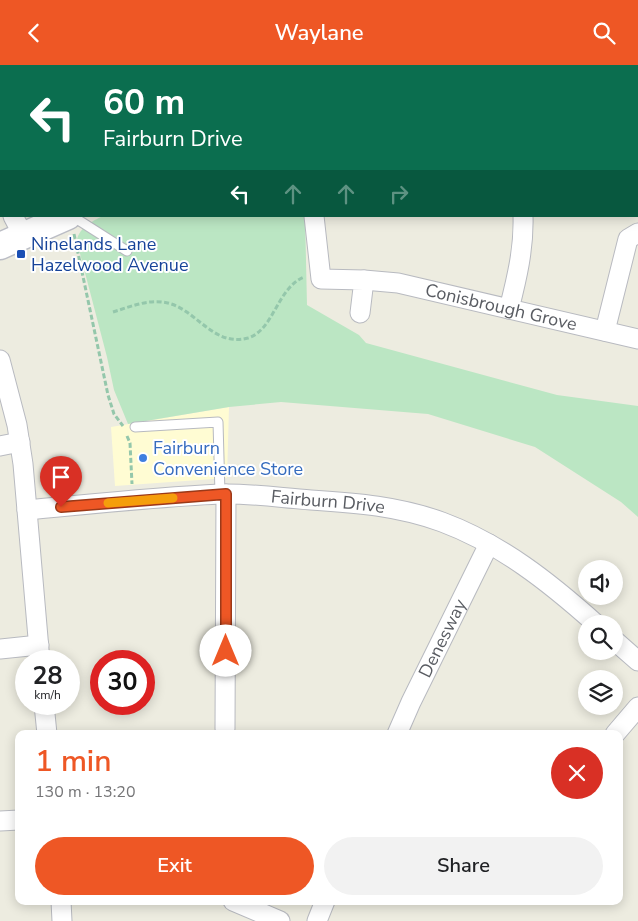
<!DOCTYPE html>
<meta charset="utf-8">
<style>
:root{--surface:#fff;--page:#f2f2f2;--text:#202124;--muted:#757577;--accent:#ee5725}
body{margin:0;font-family:"Nunito Sans",sans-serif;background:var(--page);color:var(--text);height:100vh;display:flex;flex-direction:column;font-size:19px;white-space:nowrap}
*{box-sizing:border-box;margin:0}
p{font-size:16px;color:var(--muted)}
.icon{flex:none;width:28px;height:28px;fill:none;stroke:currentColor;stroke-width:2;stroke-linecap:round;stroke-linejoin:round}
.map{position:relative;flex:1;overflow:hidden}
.side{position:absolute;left:15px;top:665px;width:608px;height:175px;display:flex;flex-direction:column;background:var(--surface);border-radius:10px;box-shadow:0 2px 12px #0003}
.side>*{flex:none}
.top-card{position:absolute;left:0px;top:0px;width:639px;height:152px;box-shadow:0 2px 12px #0003;background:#0b6e4f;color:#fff;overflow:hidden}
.controls{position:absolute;left:578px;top:495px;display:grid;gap:10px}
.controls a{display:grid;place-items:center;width:45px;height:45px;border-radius:50%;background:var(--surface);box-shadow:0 2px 12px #0003;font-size:25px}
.speed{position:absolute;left:15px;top:585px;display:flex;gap:10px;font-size:25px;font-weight:700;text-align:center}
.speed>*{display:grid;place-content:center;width:65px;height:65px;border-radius:50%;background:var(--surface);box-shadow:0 2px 12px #0003;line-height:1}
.speed small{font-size:12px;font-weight:400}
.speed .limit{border:8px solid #d22;background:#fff;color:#111}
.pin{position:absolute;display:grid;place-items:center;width:42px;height:42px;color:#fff;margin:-51px -21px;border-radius:50% 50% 50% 0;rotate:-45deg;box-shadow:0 0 5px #0007}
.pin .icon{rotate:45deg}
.me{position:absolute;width:55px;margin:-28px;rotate:0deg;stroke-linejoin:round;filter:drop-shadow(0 0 4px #0008)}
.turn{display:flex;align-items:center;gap:18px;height:105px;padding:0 20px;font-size:22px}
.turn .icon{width:65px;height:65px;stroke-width:2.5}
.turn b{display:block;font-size:35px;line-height:42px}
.lanes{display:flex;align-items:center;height:48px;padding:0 20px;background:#0003;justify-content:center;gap:25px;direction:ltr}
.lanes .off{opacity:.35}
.round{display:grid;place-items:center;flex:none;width:52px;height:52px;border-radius:26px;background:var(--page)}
.head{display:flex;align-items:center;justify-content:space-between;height:85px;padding:0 20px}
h1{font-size:30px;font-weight:600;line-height:38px;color:var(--accent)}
.button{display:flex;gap:10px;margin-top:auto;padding:10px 20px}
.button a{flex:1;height:58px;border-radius:30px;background:var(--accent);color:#fff;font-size:20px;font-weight:600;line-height:58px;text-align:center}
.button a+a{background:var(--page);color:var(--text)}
header{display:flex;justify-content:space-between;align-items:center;height:65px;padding:0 20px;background:var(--accent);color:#fff;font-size:22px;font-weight:600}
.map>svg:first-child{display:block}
.commercial{fill:#fffcd3}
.green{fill:#bbe6c3}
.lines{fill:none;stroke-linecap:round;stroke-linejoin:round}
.lane-casing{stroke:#b8bac0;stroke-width:11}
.street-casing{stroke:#b8bac0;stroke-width:21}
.secondary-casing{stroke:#bbbdc5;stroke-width:29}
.path{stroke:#94c7ab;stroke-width:3;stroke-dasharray:5 2.5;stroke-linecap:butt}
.lane{stroke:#fff;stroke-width:9}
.street{stroke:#fff;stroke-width:19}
.secondary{stroke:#fff;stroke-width:26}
.route-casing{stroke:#9b3918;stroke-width:12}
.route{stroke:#ee5725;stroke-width:9}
.slow{stroke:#f59e0b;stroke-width:9}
.transit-dot{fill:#1a4fb4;stroke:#fff;stroke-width:2}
.shop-dot{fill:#3f7fe0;stroke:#fff;stroke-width:2}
.labels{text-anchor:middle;stroke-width:4;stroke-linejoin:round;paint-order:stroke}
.transit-label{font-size:18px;fill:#164399;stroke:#fff;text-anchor:start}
.street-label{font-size:18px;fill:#595c62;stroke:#fff}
.shop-label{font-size:18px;fill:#366cbe;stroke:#fff;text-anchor:start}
</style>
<header><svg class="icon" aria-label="back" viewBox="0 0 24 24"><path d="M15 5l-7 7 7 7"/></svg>Waylane<svg class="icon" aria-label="search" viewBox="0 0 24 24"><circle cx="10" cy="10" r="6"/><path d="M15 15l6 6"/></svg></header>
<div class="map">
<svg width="638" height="856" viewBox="0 0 638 856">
<rect width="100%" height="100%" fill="#edece0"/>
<path class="commercial" d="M229 342 227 413 115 421 111 362Z"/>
<path class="green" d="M103 151H305L307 240 359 270 366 278 557 330 638 341V452L621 437 535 382 428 349 281 337 229 342 128 359 114 325 107 292 77 177C77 164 92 156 103 151Z"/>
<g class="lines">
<defs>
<g id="lane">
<path d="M72 151 127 186"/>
<path d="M135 362 218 357 220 429"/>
</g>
<g id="street">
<path d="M283 0 284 1"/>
<path d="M551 0V1"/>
<path d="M140 1 142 0"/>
<path d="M0 127 1 129"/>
<path d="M13 151 23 170"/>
<path d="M314 151 321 214 364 215 360 248"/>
<path id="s1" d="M364 215 398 218 638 274"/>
<path d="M509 244C517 213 524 183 523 151"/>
<path d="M605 266 628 174 638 168"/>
<path d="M0 295 17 360 23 399 40 596"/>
<path d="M0 381 20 377"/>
<path id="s2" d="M27 445C92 439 156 432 220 429 250 428 282 433 311 435 357 438 398 441 442 457 501 479 549 517 596 559"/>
<path d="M614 575 638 596"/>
<path d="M0 584 39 580"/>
<path d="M44 639 47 669"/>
<path d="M225 664 226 429"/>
<path id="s3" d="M397 669 411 637 489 479"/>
<path d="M615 669 638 642"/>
<path d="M0 756 19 755"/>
<path d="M61 836 62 856"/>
<path d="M233 836 280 856"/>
<path d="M317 856 325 836"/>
</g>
<g id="secondary">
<path d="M613 1 619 0"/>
<path d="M0 181 68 151"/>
</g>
</defs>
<use href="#lane" class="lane-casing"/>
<use href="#street" class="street-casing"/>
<use href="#secondary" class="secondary-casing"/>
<g class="path">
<path d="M17 0 18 1"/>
<path d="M74 169 108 330 114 349 123 361"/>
<path d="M113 247C129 242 146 235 162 237 195 240 211 283 248 273 274 265 277 223 304 212"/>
<path d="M127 371 130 378 132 419"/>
</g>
<use href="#lane" class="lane"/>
<use href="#street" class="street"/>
<use href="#secondary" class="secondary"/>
</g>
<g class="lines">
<defs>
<path id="route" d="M61 442 226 429V586"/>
</defs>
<use href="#route" class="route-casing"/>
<use href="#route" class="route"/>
<path class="slow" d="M108 438 173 433"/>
</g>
<rect class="transit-dot" x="16" y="184" width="10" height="10" rx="2.5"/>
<circle class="shop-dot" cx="143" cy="393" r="5"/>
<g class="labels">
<g class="transit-label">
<text x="31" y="185">Ninelands Lane<tspan x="31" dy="21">Hazelwood Avenue</tspan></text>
</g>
<g class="street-label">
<text dy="6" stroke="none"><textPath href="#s1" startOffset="140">Conisbrough Grove</textPath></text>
<text dy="6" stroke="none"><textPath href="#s2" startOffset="302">Fairburn Drive</textPath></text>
<text dy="6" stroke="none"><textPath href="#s3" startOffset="106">Denesway</textPath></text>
</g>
<g class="shop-label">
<text x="153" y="389">Fairburn<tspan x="153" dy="21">Convenience Store</tspan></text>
</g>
</g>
</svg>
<div class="controls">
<a><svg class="icon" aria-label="sound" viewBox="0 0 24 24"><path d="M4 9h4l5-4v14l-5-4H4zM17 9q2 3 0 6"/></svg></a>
<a><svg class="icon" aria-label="search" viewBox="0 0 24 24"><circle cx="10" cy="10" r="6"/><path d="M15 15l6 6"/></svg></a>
<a><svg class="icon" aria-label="layers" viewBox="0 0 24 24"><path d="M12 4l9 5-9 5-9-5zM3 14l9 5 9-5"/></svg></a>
</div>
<div class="speed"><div>28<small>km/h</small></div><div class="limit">30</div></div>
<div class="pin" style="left:61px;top:442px;background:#d93025"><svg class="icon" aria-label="arrive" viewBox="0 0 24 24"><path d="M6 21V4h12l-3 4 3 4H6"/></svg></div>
<svg class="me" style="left:226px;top:586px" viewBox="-20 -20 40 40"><circle r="19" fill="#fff"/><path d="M0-13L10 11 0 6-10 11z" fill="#ee5725"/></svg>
<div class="top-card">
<div class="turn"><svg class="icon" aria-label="left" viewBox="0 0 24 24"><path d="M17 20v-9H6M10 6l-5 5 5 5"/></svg><div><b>60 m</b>Fairburn Drive</div></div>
<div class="lanes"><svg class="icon" aria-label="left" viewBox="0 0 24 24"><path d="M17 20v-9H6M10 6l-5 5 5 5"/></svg><svg class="icon off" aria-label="ahead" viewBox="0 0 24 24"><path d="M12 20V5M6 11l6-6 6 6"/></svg><svg class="icon off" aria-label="ahead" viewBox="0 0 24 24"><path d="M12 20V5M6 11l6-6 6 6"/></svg><svg class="icon off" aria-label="right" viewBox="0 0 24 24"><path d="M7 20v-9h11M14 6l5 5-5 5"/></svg></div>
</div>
<section class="side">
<div class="head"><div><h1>1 min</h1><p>130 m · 13:20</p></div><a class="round" style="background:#d93025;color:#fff"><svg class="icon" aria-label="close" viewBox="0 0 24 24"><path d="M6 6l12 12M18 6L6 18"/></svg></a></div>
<div class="button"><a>Exit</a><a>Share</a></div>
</section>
</div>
